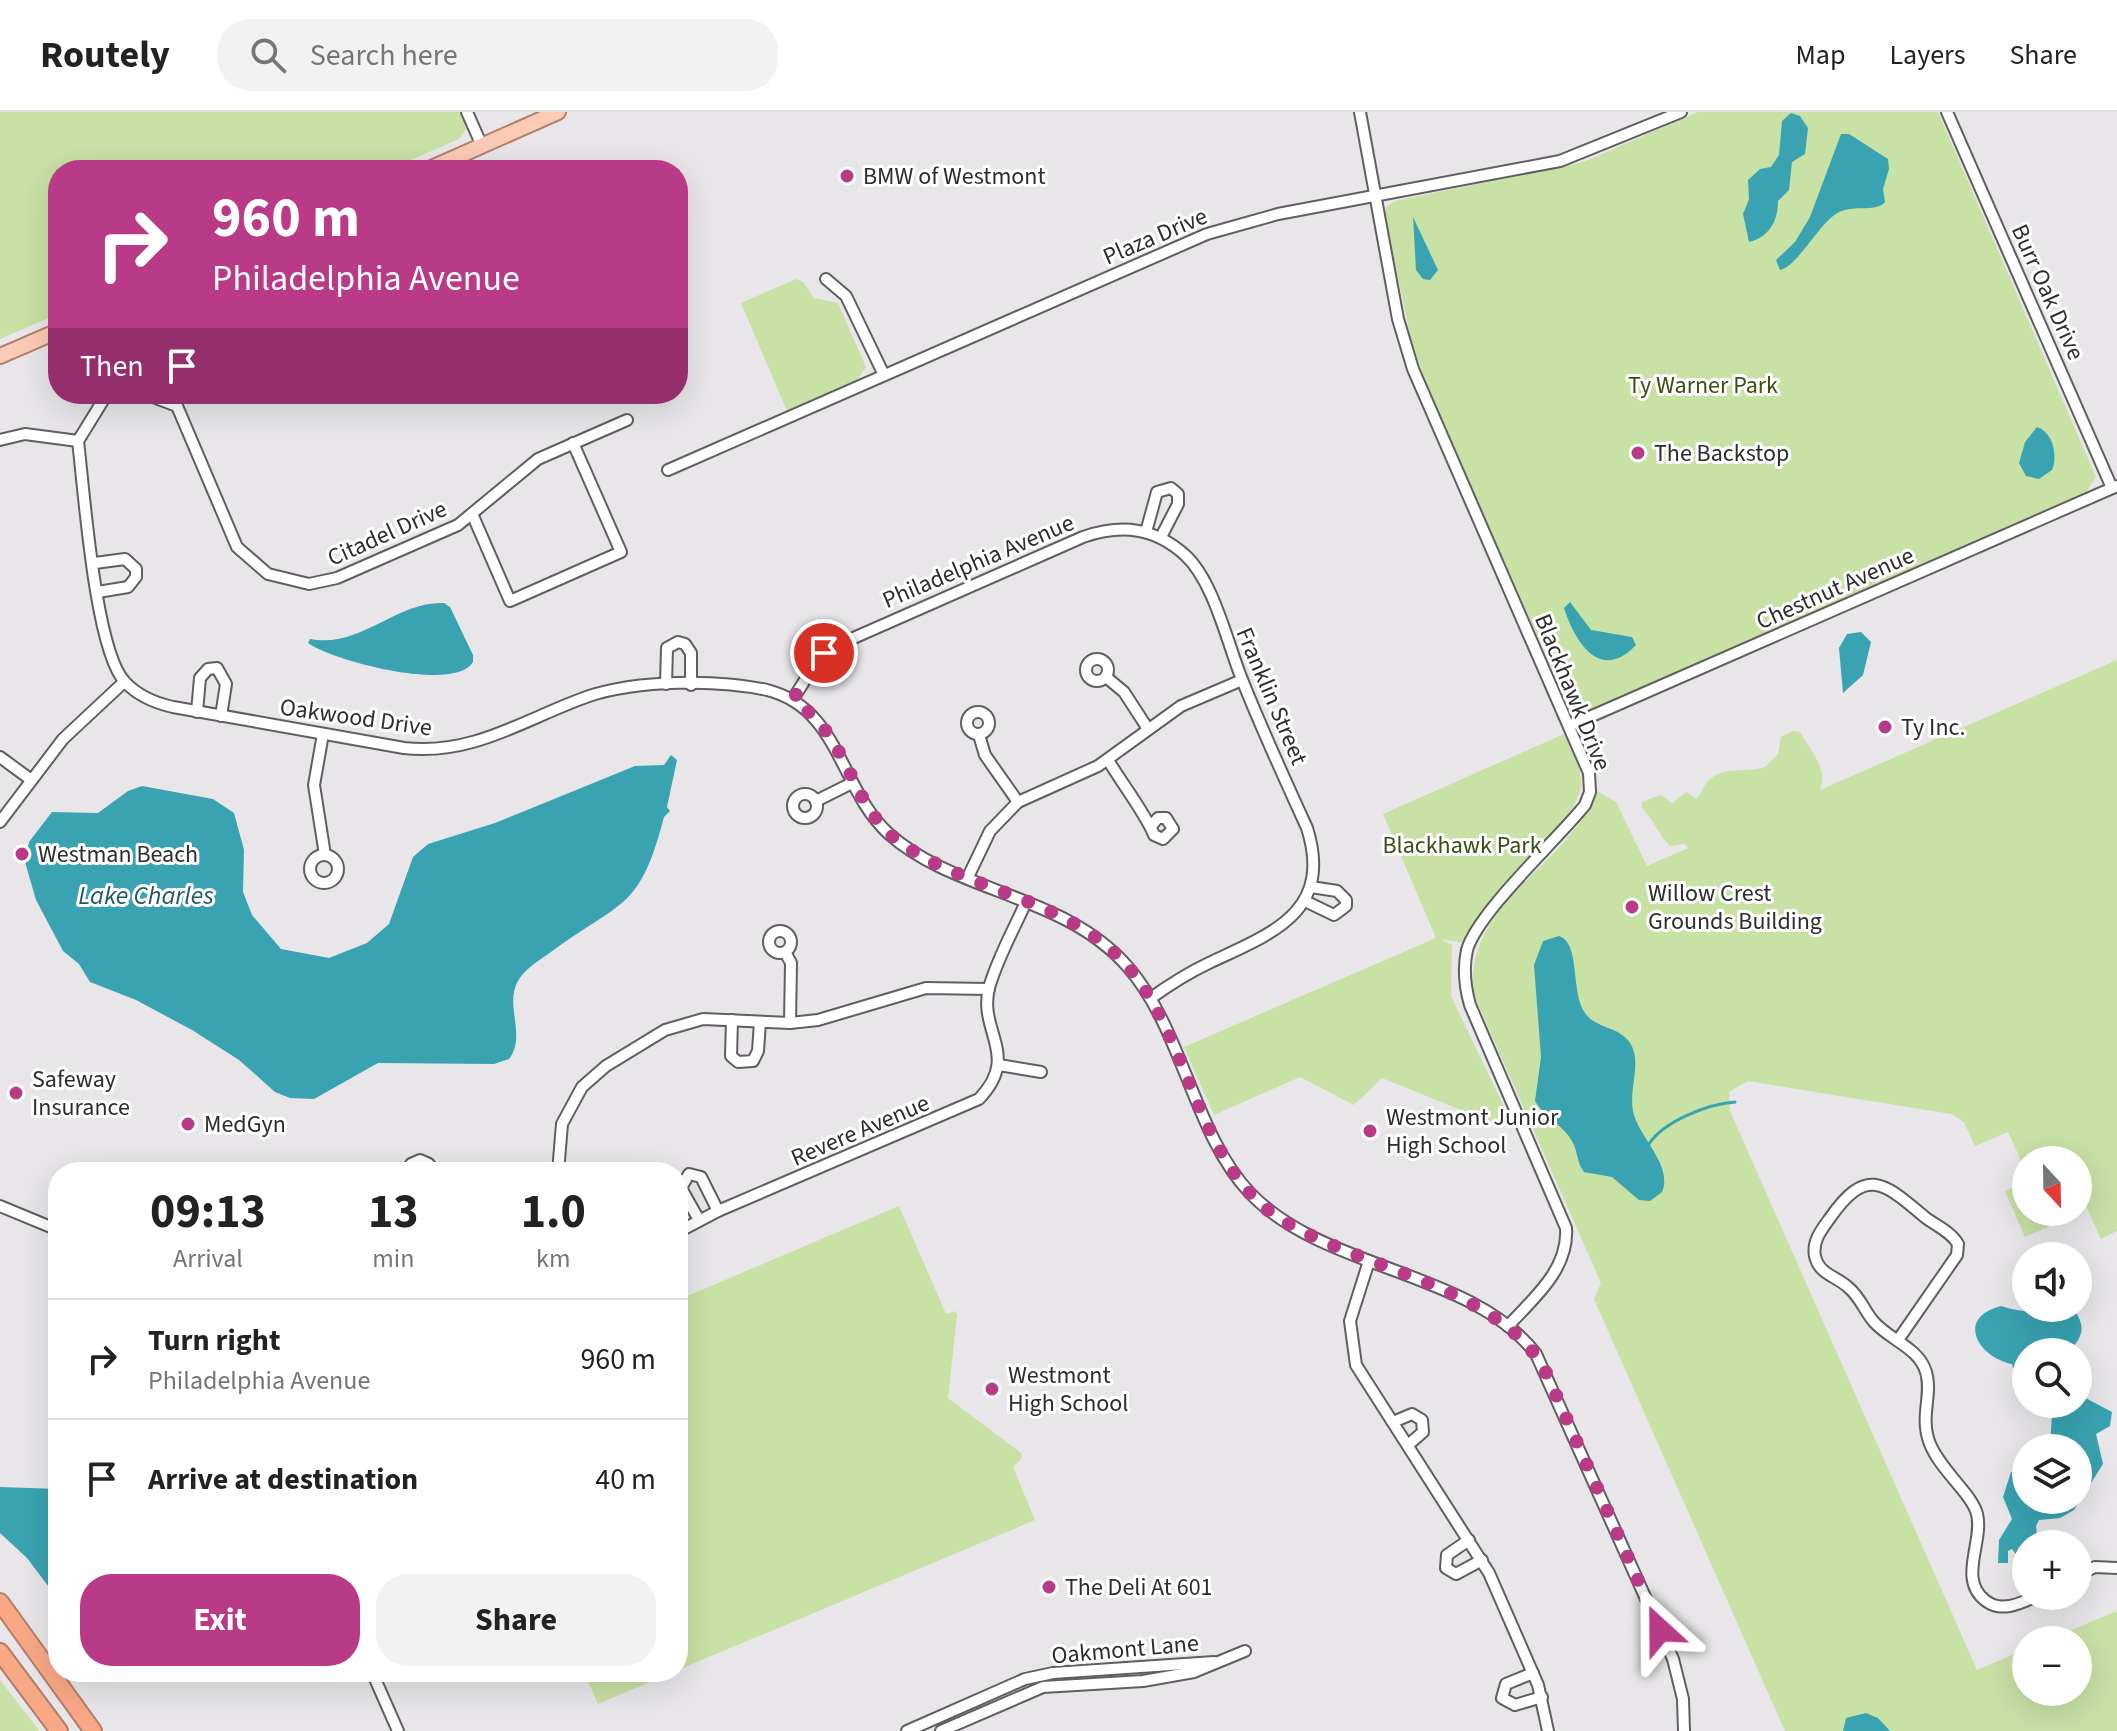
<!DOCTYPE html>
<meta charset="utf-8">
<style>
:root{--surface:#fff;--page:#f2f2f2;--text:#222;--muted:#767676;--line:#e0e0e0;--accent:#b93a87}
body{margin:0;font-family:"Source Sans 3",sans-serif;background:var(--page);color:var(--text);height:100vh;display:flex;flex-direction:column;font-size:30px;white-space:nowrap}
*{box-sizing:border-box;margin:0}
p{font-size:26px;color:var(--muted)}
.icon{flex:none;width:44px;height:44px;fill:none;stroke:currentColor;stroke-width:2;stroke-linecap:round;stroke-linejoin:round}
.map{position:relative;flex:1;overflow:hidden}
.drawer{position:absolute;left:48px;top:1050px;width:640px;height:520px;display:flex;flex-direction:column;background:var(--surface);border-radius:32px;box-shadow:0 8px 32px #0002}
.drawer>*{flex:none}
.guide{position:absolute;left:48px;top:48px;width:640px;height:244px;border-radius:32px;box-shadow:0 8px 32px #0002;background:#b93a87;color:#fff;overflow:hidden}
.needle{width:52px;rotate:158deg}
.fabs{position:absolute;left:2012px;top:1034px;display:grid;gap:16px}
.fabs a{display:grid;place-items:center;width:80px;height:80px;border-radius:50%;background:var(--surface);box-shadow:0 8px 32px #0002;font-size:40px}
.pin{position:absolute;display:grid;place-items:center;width:68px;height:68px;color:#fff;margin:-34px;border:4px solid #fff;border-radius:50%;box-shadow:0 2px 8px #0007}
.me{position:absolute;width:88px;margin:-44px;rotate:336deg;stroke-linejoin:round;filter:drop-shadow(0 0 6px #0008)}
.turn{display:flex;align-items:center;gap:28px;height:168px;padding:0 32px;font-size:36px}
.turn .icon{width:104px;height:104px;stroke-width:2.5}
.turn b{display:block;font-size:56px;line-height:68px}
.then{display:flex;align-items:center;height:76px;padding:0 32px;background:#0003;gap:16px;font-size:30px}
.eta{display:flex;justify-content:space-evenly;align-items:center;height:136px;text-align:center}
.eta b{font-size:48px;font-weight:700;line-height:56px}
.primary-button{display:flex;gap:16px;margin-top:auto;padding:16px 32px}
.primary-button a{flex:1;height:92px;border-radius:32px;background:var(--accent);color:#fff;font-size:32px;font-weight:700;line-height:92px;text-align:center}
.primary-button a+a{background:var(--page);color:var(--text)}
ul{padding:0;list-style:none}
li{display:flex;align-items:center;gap:24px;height:120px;padding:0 32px;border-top:2px solid var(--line)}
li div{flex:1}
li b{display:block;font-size:30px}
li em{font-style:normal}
header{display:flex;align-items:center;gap:48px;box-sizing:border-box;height:112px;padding:0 40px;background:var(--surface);border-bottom:2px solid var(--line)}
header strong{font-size:38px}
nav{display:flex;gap:44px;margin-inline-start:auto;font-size:28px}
.search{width:560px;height:72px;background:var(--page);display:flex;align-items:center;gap:20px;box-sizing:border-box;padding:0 28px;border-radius:32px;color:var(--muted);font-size:30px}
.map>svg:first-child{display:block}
.green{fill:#c8e1a5}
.water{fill:#39a3b1}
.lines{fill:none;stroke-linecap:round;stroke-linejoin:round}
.stream{stroke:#39a3b1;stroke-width:3}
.minor-casing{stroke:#605e61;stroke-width:14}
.major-casing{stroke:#b27d67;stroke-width:18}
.highway-casing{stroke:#b27d67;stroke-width:20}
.minor{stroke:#fff;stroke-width:10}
.major{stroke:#fbcbb6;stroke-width:14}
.highway{stroke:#f9a886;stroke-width:16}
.route{stroke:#b93a87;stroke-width:14;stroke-dasharray:0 25.2}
.poi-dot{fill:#b93a87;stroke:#fff;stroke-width:3}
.labels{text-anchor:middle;stroke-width:6;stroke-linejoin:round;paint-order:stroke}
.poi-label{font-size:24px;fill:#2d2d2e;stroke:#fff;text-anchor:start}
.street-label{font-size:24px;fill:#2d2d2e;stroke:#fff}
.park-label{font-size:24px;fill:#3a4f10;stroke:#fff}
.water-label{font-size:26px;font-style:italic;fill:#1f5961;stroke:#fff}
</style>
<header>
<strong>Routely</strong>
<div class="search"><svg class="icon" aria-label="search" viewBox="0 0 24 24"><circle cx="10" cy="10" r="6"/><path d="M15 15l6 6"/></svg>Search here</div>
<nav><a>Map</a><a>Layers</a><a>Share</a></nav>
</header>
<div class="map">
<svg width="2117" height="1619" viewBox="0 0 2117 1619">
<rect width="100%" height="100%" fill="#e8e6e9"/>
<g class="green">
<path d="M0 0H460L467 16 459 27 388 58H58V202L0 227Z"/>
<path d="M1698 0H1938L2096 365 2086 380 1588 599 1574 597 1568 592 1428 278 1411 227 1385 104 1386 95 1395 89 1584 50Z"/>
<path d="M796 167 803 170 814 186 838 191 866 255 857 268 787 299 741 191Z"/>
<path d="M2117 548V1119L2101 1127 2078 1076V1048H2026V1059L2008 1020 1975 1034 1964 1010 1951 1002 1748 969 1729 980 1730 999 1977 1558 2026 1537V1580H2078V1528H2048L2117 1499V1619H1785L1594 1187 1601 1171 1473 881C1465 789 1568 755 1597 679L1616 690 1647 754 1688 736 1685 732 1670 734C1658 722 1654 708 1642 696V690L1661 683 1672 691 1686 680 1696 687C1702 682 1702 676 1707 670 1723 653 1747 661 1765 655L1778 642 1781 625 1793 619 1800 620C1812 641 1828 656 1820 678Z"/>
<path d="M1564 622C1571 638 1583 657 1581 674 1577 710 1486 789 1464 831L1440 827 1452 833 1451 884 1508 1003 1498 1013 1382 966 1354 993 1300 965 1214 1003 1184 935 1436 826 1383 702Z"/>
<path d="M2026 1070V1100H2041L2048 1115 2025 1125 2005 1079Z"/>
<path d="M899 1094 946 1202 955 1199 957 1203 948 1286 1021 1341 1022 1346 1013 1355 1035 1408 678 1558V1188Z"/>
<path d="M584 1560H673L598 1592Z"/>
<path d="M0 1568 38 1617 39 1619H0Z"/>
</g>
<g class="water">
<path d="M1791 1 1800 4 1808 16 1805 42 1792 50 1789 78 1778 89C1778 108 1770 125 1749 130L1743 102 1749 87 1748 68 1760 57 1771 55 1779 43 1782 9Z"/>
<path d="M1841 22H1849L1888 47 1889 57 1883 77 1885 90C1875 102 1850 90 1833 104 1817 116 1796 155 1780 158L1776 148 1795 130 1810 105Z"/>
<path d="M1413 105 1438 158 1430 168 1423 167 1416 158Z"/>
<path d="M2037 315C2053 320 2058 344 2052 358L2039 367 2026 364 2019 351 2025 330Z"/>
<path d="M1570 490 1591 518 1632 525 1636 533C1600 571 1575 530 1564 496Z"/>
<path d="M444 491 450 495 473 543V550C455 581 333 549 308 531L310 527C360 537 396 489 444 491Z"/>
<path d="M1861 520 1871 530 1863 563 1843 581 1839 536 1847 522Z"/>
<path d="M671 643 677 648 667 695 670 699 664 705C640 796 625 787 555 837 543 846 525 856 518 869 504 893 527 924 509 947L494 952 378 951 314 987 290 986 275 980 239 948 192 918 136 888 90 870 79 852 63 839 36 788 25 750 29 730 52 700 98 701 128 679 142 674 213 687 234 701 244 738 243 780 252 803 281 837 329 846 367 831 389 812 413 745 428 732 495 711 635 654 664 653Z"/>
<path d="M1559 824C1581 831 1570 880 1585 901 1596 917 1619 914 1630 931 1643 951 1627 979 1634 1003 1641 1027 1673 1054 1662 1080L1650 1089 1639 1088 1612 1065 1584 1060C1576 1049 1578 1039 1572 1029 1563 1013 1544 1005 1535 989L1541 945 1534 853 1543 829Z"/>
<path d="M2001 1194C2032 1204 2041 1196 2073 1196 2086 1214 2084 1225 2068 1240H2026V1279L2016 1268 2012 1252C1978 1245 1955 1206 2001 1194Z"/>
<path d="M2078 1282 2112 1300 2110 1314 2096 1322 2103 1352 2074 1398 2060 1406 2039 1408 2036 1414 2038 1432H2026V1451H2022L2012 1437 2008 1439V1451H1998L1999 1428 2012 1407 2003 1385 2011 1360 2026 1357V1388H2078V1336H2050L2052 1302 2047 1292H2078Z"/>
<path d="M0 1375 58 1377V1487L27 1446 0 1421Z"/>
<path d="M1866 1601 1878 1606 1890 1619H1843L1846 1606Z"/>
</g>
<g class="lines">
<path class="stream" d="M1649 1032C1664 1009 1708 992 1735 990"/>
<defs>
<g id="minor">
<path d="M467 0 482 34"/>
<path d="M1360 0 1398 207 1413 257 1589 661 1590 680 1585 693C1557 728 1478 800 1467 838 1463 856 1465 875 1470 893L1566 1116C1569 1157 1534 1186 1508 1214"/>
<path d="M1947 0 2112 376"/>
<path d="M826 167 846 184 884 263"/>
<path d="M107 282 78 329C84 378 95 539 125 570 138 584 155 591 173 595L404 636C474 644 526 606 589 584 638 568 717 567 767 578 840 596 840 678 889 722 955 781 1064 782 1127 854 1183 917 1193 1021 1250 1081 1324 1159 1472 1158 1536 1242L1673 1547 1683 1587 1684 1619"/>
<path d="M145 282 177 294 237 435 268 462 309 472 337 466 458 413 538 347 627 308"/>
<path d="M0 328 25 322 78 329"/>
<path d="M668 358 1207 122 1278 102 1560 49 1681 0"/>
<path d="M473 404 510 489 621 440 573 331"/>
<path d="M1146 420 1157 380 1171 376 1178 382V392L1161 425"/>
<path d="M95 451 125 447 136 457V465L128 475 98 480"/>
<circle cx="1097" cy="558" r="11"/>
<path d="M1106 565 1124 580 1148 617"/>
<path d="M666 572 667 536 678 530 685 532 691 541V573"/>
<path d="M793 587 817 549 833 535 1083 425C1121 412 1154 415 1185 443 1214 469 1228 534 1243 570 1263 620 1285 668 1307 716 1334 801 1270 822 1209 851 1188 861 1169 873 1151 886"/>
<circle cx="978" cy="611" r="11"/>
<path d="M197 600 200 566 208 557 217 556 226 572 221 604"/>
<path d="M1569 614 2117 374"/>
<path d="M323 622 314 673 325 743"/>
<path d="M979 623 985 643 1018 690"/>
<path d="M0 645 30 667"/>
<path d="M1108 648C1121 670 1147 704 1154 723L1163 727 1173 717 1166 706H1158L1152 713"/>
<circle cx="805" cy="694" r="12"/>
<path d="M816 689 852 671"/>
<path d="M0 710 63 627 124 570"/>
<circle cx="324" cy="757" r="14"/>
<path d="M968 765 990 719 1018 690 1098 654 1181 594 1242 568"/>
<path d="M1305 789 1334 803 1346 794V788L1337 779 1311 775"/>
<circle cx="780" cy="830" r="11"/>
<path d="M785 840 791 851 790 911"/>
<path d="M732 908 731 944 738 950 753 949 758 939 760 910"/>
<path d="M999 953 1041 960"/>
<path d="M407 1060 411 1052 420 1048 429 1052 432 1060"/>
<path d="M558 1060 562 1012 582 975 606 954 665 918 703 907 790 911 818 908 926 876 989 877"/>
<path d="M0 1094 58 1118"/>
<path d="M699 1108 681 1076 689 1062 701 1065 718 1099"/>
<path d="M678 1120 718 1099 979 987C1021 943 978 920 989 876 997 847 1014 817 1026 790"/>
<path d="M1369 1149 1350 1209 1356 1253 1489 1461 1538 1573 1548 1619"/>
<path d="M1898 1228 1957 1143 1958 1132C1951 1120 1937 1114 1926 1106 1884 1071 1867 1053 1830 1106 1822 1117 1812 1129 1815 1144 1819 1163 1837 1164 1849 1176 1860 1185 1865 1200 1874 1210 1890 1228 1919 1236 1926 1260 1933 1283 1919 1305 1930 1332 1941 1359 1972 1382 1977 1402 1984 1430 1957 1468 1986 1489 2002 1501 2021 1491 2037 1484"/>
<path d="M1393 1310 1412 1302 1422 1308 1423 1320 1408 1333"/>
<path d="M1469 1428 1447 1443 1446 1456 1456 1462 1482 1448"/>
<path d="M2078 1463 2095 1455 2117 1456"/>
<path d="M372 1560 398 1619"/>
<path d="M1533 1561 1506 1572 1502 1586 1515 1593 1542 1585"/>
<path d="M907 1619 1025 1567 1053 1561 1214 1550"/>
<path d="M941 1619 1043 1575 1143 1569 1194 1560 1245 1539"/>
</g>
<g id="major">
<path d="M427 58 558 0"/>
<path d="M0 244 58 219"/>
</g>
<g id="highway">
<path d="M0 1490 93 1619"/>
<path d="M0 1540 59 1619"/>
</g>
</defs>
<use href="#minor" class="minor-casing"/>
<use href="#major" class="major-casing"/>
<use href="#highway" class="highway-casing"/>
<use href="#minor" class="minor"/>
<use href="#major" class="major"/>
<use href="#highway" class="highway"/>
</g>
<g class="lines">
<path class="route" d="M824 541 793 587C805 597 818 607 827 621 855 660 862 706 905 734 975 781 1070 788 1127 854 1190 926 1197 1053 1279 1106 1358 1157 1495 1173 1544 1256L1660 1518"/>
</g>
<g class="poi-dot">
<circle cx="847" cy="64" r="8"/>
<circle cx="1638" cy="341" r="8"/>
<circle cx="1885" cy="615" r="8"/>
<circle cx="22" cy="742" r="8"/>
<circle cx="1632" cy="795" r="8"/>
<circle cx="16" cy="981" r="8"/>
<circle cx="188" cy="1012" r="8"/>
<circle cx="1370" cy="1019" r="8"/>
<circle cx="992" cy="1277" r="8"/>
<circle cx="1049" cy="1475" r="8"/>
</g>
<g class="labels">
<g class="poi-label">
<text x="863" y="72">BMW of Westmont</text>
<text x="1654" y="349">The Backstop</text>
<text x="1901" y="623">Ty Inc.</text>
<text x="38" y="750">Westman Beach</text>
<text x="1648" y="789">Willow Crest<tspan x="1648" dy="28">Grounds Building</tspan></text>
<text x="32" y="975">Safeway<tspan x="32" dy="28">Insurance</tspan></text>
<text x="1386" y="1013">Westmont Junior<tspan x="1386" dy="28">High School</tspan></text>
<text x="204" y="1020">MedGyn</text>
<text x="1008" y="1271">Westmont<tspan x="1008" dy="28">High School</tspan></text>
<text x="1065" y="1483">The Deli At 601</text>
</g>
<g class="street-label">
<text transform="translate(1155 124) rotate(-23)" y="8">Plaza Drive</text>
<text transform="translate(2048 180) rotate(66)" y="8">Burr Oak Drive</text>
<text transform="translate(387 421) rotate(-24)" y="8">Citadel Drive</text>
<text transform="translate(978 449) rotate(-23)" y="8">Philadelphia Avenue</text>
<text transform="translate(1835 476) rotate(-24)" y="8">Chestnut Avenue</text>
<text transform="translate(1573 580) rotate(68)" y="8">Blackhawk Drive</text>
<text transform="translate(1272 584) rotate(67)" y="8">Franklin Street</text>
<text transform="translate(356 605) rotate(8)" y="8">Oakwood Drive</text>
<text transform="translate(860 1018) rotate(-23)" y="8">Revere Avenue</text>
<text transform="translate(1125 1537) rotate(-5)" y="8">Oakmont Lane</text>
</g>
<g class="park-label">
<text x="1703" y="281">Ty Warner Park</text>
<text x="1462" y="741">Blackhawk Park</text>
</g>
<g class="water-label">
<text x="146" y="792">Lake Charles</text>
</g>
</g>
</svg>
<div class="fabs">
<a><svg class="needle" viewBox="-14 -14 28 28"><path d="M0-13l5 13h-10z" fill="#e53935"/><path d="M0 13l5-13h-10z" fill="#767676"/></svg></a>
<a><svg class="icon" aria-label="sound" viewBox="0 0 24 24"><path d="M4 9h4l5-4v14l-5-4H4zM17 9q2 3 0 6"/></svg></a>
<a><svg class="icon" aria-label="search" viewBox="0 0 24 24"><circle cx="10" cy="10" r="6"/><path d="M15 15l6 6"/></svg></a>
<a><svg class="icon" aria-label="layers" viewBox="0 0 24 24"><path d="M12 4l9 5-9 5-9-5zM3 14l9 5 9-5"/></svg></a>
<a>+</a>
<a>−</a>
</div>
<div class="pin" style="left:824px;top:541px;background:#d93025"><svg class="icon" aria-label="arrive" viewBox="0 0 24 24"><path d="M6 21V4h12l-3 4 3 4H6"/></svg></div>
<svg class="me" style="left:1660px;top:1518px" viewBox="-20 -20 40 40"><path d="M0-17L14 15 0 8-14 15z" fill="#b93a87" stroke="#fff" stroke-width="4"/></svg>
<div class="guide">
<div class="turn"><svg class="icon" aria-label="right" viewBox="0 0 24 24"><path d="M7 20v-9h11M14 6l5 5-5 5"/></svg><div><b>960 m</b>Philadelphia Avenue</div></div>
<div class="then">Then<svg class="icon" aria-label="arrive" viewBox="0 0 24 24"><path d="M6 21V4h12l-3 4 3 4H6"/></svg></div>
</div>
<section class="drawer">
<div class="eta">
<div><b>09:13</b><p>Arrival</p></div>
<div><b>13</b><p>min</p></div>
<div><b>1.0</b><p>km</p></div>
</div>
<ul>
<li><svg class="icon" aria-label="right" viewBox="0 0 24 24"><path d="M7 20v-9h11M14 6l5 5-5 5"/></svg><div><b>Turn right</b><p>Philadelphia Avenue</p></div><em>960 m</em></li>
<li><svg class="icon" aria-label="arrive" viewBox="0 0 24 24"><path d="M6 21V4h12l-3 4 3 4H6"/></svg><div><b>Arrive at destination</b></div><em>40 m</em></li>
</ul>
<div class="primary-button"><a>Exit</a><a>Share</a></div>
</section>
</div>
